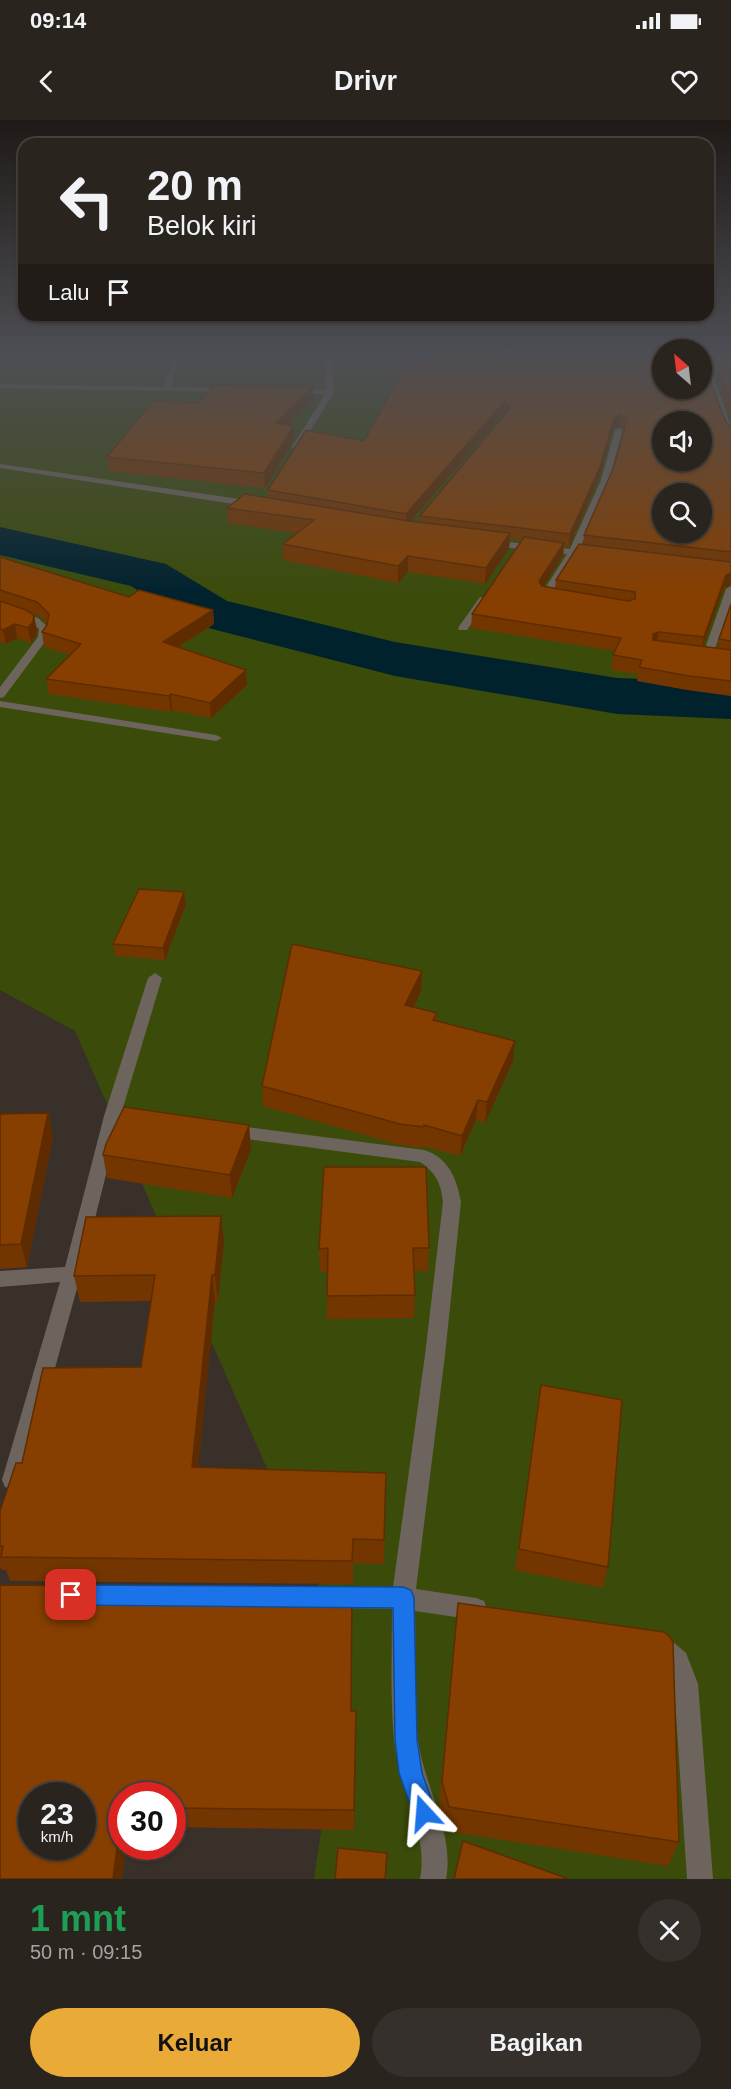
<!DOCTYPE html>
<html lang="id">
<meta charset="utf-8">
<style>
:root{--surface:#2a241f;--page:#36302c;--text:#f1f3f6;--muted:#a5a4a4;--line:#46413d;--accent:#e9aa38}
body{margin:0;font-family:Arial,sans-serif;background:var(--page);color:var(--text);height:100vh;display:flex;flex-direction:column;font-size:22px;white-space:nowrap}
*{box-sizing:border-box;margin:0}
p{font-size:20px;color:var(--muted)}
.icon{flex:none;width:33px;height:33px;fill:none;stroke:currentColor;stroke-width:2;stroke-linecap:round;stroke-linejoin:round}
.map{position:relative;height:1759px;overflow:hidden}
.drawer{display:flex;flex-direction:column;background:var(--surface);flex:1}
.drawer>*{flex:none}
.top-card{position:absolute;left:18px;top:18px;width:696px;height:183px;border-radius:18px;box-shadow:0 2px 4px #0004,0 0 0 2px var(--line);background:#2a241f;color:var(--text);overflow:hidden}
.needle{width:39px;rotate:332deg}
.buttons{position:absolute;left:652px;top:219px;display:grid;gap:12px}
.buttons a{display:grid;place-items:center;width:60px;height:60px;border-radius:50%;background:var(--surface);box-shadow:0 2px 4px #0004,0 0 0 2px var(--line);font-size:30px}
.speed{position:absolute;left:18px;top:1662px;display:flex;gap:12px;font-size:30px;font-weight:700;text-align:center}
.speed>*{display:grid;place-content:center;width:78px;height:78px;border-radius:50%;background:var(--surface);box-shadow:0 2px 4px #0004,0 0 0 2px var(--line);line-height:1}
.speed small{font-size:15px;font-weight:400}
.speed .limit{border:9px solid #d22;background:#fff;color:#111}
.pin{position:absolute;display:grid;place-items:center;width:51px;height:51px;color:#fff;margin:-26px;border-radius:12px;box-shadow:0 3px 9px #0006}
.me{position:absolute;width:66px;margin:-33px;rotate:341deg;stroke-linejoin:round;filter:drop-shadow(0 0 4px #0008)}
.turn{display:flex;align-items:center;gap:21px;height:126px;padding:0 30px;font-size:27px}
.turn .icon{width:78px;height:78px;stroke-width:2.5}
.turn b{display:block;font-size:42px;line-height:51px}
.then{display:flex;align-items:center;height:57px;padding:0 30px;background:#0003;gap:12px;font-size:22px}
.round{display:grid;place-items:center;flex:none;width:63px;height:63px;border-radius:32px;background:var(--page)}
.summary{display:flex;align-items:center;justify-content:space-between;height:102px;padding:0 30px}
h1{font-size:36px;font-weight:800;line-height:45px;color:#1e9e55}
.action{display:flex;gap:12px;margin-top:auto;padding:12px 30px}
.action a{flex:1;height:69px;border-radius:36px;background:var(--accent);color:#111;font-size:24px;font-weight:800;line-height:69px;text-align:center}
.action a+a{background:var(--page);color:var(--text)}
.status{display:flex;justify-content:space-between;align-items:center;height:42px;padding:0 30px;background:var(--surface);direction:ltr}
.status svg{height:16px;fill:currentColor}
header{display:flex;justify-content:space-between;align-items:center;height:78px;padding:0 30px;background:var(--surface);font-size:27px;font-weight:800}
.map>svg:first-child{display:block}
.green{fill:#3b4c0a;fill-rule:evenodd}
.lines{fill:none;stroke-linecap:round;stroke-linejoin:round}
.river{fill:#00222d;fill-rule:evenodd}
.minor{fill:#6d655d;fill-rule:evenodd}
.wall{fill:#733600;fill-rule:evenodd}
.shaded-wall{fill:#5e2c00}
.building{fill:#863f00;stroke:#5e2c00;stroke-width:1.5;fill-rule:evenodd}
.route{fill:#1a73e8;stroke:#114b97;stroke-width:1.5}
</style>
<div class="status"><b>09:14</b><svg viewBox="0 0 49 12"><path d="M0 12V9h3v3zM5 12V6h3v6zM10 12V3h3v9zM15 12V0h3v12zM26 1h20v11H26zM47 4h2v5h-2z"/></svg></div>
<header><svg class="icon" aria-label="back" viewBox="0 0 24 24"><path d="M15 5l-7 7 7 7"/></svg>Drivr<svg class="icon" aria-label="heart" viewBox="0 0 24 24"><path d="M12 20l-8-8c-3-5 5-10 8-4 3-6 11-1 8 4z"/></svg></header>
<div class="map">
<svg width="731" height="1759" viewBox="0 0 731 1759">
<rect width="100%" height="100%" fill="#383029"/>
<path class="green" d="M0 232H663V268H702V232H731V1759H314L348 1533 75 911 0 870ZM663 302H702V340H663ZM663 374H702V412H663Z"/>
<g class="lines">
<path class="river" d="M0 407 166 444 227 481 395 522 617 558 731 563V599L617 594 395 556 189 503 131 466 0 435Z"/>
<g class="minor">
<path d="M174 232H180L171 267 231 268 235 270 231 272 0 268V264L164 267Z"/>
<path d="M325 232H331L332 238H429L432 240 429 242H332L334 272 299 329H293L292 327 325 274H294L290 272 294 270H326Z"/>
<path d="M710 239 713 241C713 268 731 291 731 317L727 315C718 291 706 268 707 241Z"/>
<path d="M619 308 623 310 609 360 579 430 599 434 594 437 576 435 551 475 557 477V481L542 478 540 476 567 434 490 426 485 423 490 420 570 429 601 360 615 310Z"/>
<path d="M0 344 253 381 257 384 253 387 0 348Z"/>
<path d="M731 466V483L712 537 711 539H703L702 537 726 469Z"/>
<path d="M480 477 488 479 467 510H459L458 508Z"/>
<path d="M0 486 38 498 49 508 47 519 4 577 0 578V567L38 517 39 509 30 502 0 492Z"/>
<path d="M0 581 216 615 222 618 216 621 0 587Z"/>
<path d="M155 853 162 858 122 991 145 996 147 1000 145 1004 139 1006 119 1003 81 1154 24 1360 21 1367 13 1370 5 1367 2 1360 60 1162 0 1167V1151L65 1147 104 996 148 858Z"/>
<path d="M231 1005 424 1030C448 1037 457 1059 461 1082L445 1235 416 1469 476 1478 484 1481 487 1489 484 1497 476 1500 415 1491C416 1534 414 1578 418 1620 424 1666 455 1713 446 1759H420C429 1712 398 1666 394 1619 390 1576 392 1532 392 1489L333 1488 325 1485 322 1477 325 1469 333 1466 393 1467 425 1235 443 1082C441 1063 436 1053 420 1042L231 1017 225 1015 223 1011 225 1007Z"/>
<path d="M658 1512 666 1516 686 1533 698 1564 713 1759H687L674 1564 669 1549 650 1532 646 1524 650 1516Z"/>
</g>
</g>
<g class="wall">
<path d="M428 232H663V268H702V232H731V303L718 262 715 245 717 237H707L710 261 727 304 731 306V465L724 468 703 527 717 528 719 519 731 484V576L687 570 637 561 638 554 611 550 613 535 615 531 471 508 472 494 522 421 510 419 509 429 485 464 408 452 398 463 283 440V424L296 413 228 403 227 388 268 378V370L364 321 430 239ZM504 292 505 293 420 396 419 403 410 402ZM620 306 624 309 613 349 584 415 583 425 556 460 555 468 543 466 563 436 564 426 569 427 599 359 613 309Z"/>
<path d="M313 280 288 305 294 320 265 368 109 351 107 337 199 283Z"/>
<path d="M0 437 129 477 213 490 214 504 179 527 247 565 211 598 172 590 171 592 49 574 46 559 70 535 44 527 42 512 47 504 40 496 32 494 37 510 36 516 31 523 17 518 6 524 0 522Z"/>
<path d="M184 772 186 784 165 840 115 836 113 824Z"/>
<path d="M421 871 414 887 437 893 436 901 513 941 485 1003 476 1000 460 1036 423 1026V1028L400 1025 263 986 262 966Z"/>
<path d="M48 993 53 1016 27 1147 0 1149V994Z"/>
<path d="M249 1005 251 1029 232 1078 107 1058 103 1035Z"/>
<path d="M221 1096 224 1122 218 1181H215L198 1347 386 1353 384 1444 353 1443V1464L10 1461 6 1450H2L0 1446V1392L22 1343 141 1247 151 1181 80 1182 74 1156Z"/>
<path d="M429 1128 428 1151H414L415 1175 414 1198 327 1199V1151L320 1152 319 1129Z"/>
<path d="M538 1288 608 1447 603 1468 515 1450Z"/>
<path d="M458 1483 679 1722 668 1746 446 1711 439 1687Z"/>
<path d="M352 1491V1591H356V1612L354 1710 172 1707V1676H122V1726H126L122 1759H0Z"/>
</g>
<g class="shaded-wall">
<path d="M313 267V280L277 317 276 303Z"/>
<path d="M505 281 504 292 406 407V394Z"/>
<path d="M621 295 620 306 613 309 599 359 569 427 570 414 614 298Z"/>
<path d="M294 306V320L265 368 264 353Z"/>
<path d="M510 413 509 429 485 464 486 448Z"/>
<path d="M564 423 563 436 538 475 539 461Z"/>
<path d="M408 436V452L398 463V446Z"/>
<path d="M731 453V465L724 468 701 531 704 517 726 455Z"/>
<path d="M213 490 214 504 164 536 163 522Z"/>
<path d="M34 495 37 510 36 516 31 523 28 508Z"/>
<path d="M15 504 17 518 6 524 3 510Z"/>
<path d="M659 512 656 526 651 528 653 514Z"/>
<path d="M246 550 247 565 211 598 210 583Z"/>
<path d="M171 574 172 590 171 592 169 576Z"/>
<path d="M184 772 186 784 165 840 163 828Z"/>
<path d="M422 851 421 871 405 905V885Z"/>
<path d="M515 921 513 941 485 1003 487 982Z"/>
<path d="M478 980 476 1000 460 1036 462 1016Z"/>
<path d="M48 993 53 1016 27 1147 21 1124Z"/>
<path d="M249 1005 251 1029 232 1078 230 1055Z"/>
<path d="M221 1096 224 1122 218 1181 215 1155Z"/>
<path d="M212 1155 215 1181 196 1372 192 1347Z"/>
<path d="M356 1591V1612L354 1710V1690Z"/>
<path d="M122 1688V1726H126L122 1759H113Z"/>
</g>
<g class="building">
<path d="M702 233 706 235 710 261 720 287 727 304 731 306V432L584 415 613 349 627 299 621 295 614 298 600 347 570 414 420 396 510 288 505 281 406 394 268 370 306 310 364 321 409 239H431L430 234 663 235V268H702ZM663 302H702V340H663ZM663 374H702V412H663Z"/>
<path d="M731 234V286L720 251 717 235Z"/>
<path d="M215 265 313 267 276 303 294 306 264 353 107 337 153 281 199 283Z"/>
<path d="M245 374 409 401 510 413 486 448 408 436 398 446 283 424 314 400 227 388Z"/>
<path d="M524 417 564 423 539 461 542 466 628 481 635 479V472L556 460 579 424 731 442V453L726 455 704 517 659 512 653 514V520L731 530V561L689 556 639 547 642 540 613 535 621 518 472 494Z"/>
<path d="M0 437 129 477 139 470 213 490 163 522 246 550 210 583 171 574 169 576 46 559 81 524 42 512 47 505 49 494 37 482 0 470Z"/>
<path d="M0 481 26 490 34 495 33 502 28 508 15 504 3 510 0 509Z"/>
<path d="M731 484V521L719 519Z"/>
<path d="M139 769 184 772 163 828 113 824Z"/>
<path d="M292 824 422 851 405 885 437 893 433 900 515 921 487 982 478 980 462 1016 424 1005V1007L400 1004 262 966Z"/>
<path d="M124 987 249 1005 230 1055 103 1035 106 1024Z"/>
<path d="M48 993 21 1124 0 1125V994Z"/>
<path d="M324 1047H426L429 1128H413L415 1175 327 1176 328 1128 319 1129Z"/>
<path d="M221 1096 215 1155H212L192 1347 386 1353 384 1420 353 1419 352 1441 1 1437 3 1426H0V1391L16 1343H22L43 1248 141 1247 155 1155 74 1156 86 1097Z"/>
<path d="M541 1265 622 1280 608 1447 519 1429Z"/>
<path d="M0 1465 352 1468 351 1591H356L354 1690 172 1688V1676H122V1688L113 1759H0ZM32 1676H82V1726H32Z"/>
<path d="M458 1483 664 1512 670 1517 673 1522 679 1722 449 1687 442 1662Z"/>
<path d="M463 1721 569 1759H454Z"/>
<path d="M338 1728 387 1733 385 1759H335Z"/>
</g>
<linearGradient id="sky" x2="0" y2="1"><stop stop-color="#1f1a17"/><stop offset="0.49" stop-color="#4d4e54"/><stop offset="1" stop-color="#4d4e54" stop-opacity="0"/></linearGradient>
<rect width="731" height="478" fill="url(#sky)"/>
<path class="route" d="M71 1465 403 1467 411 1470 414 1478 417 1619 422 1653 436 1693 433 1701 424 1705 416 1701 399 1653 395 1619 393 1488 71 1485 64 1482 61 1475 64 1468Z"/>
</svg>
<div class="buttons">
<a><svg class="needle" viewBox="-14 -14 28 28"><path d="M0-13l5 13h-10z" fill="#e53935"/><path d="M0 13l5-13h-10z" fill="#a5a4a4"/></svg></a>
<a><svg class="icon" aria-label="sound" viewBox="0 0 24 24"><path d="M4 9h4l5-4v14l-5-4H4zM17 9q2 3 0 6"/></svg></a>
<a><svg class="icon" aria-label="search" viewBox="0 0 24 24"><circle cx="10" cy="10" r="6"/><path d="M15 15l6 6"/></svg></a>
</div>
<div class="speed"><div>23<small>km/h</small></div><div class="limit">30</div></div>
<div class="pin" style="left:71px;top:1475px;background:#d93025"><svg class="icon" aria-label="arrive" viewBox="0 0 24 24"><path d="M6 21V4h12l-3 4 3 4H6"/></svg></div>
<svg class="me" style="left:424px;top:1693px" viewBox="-20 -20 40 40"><path d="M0-17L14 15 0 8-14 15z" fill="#1a73e8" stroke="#fff" stroke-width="4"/></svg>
<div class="top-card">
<div class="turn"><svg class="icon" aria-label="left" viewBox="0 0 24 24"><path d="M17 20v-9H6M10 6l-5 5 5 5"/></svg><div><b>20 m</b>Belok kiri</div></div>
<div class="then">Lalu<svg class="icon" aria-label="arrive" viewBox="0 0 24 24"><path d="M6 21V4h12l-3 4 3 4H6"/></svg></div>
</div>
</div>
<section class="drawer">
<div class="summary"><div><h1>1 mnt</h1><p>50 m · 09:15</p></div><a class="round"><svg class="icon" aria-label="close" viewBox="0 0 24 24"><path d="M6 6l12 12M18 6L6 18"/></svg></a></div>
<div class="action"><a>Keluar</a><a>Bagikan</a></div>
</section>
